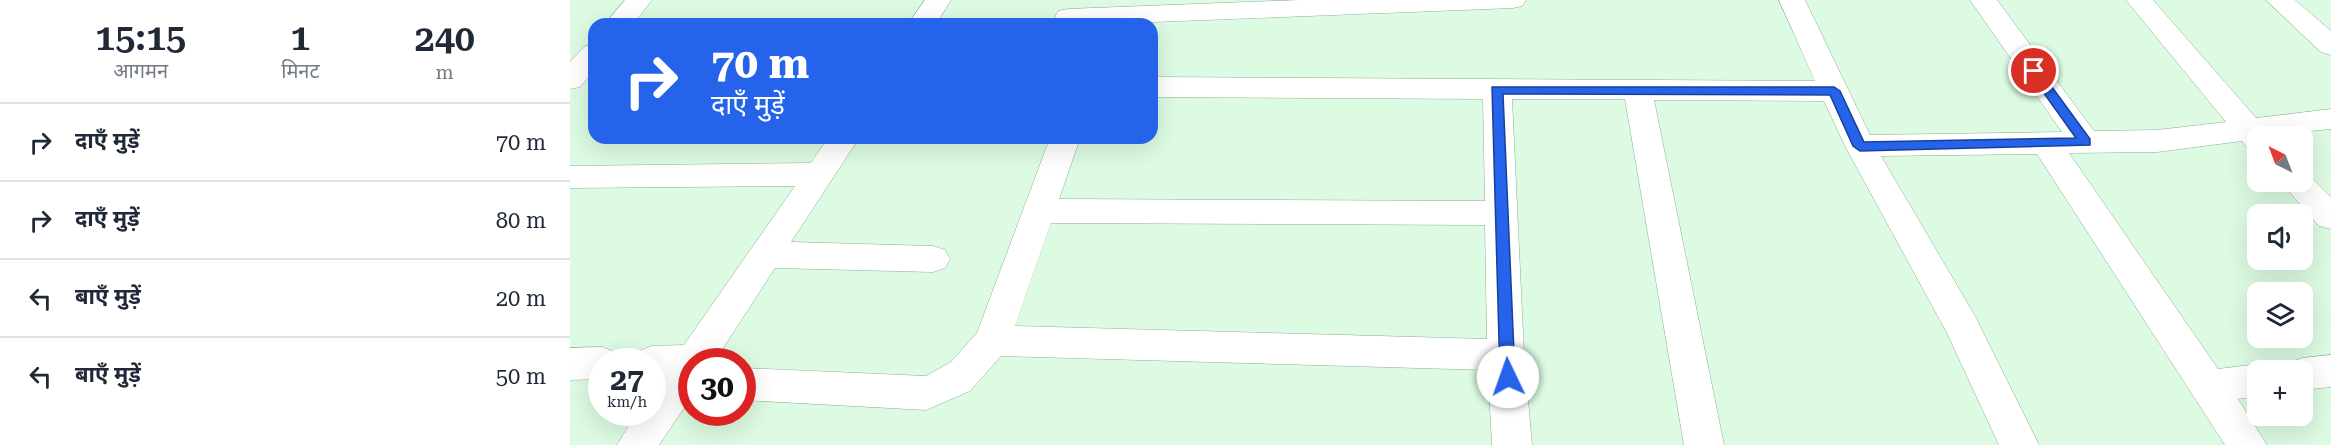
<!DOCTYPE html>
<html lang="hi">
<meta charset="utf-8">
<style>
:root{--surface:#fff;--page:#f2f2f3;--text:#1f2937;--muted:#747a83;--line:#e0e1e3}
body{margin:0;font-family:"Roboto Serif","Noto Sans Devanagari",serif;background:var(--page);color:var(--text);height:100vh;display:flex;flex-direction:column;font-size:22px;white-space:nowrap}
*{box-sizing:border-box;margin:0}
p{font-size:20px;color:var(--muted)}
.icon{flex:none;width:33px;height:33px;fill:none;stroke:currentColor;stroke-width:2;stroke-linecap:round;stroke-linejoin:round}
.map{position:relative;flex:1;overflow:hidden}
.panel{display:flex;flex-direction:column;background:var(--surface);width:570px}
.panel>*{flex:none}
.guide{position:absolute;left:18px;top:18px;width:570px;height:126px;border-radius:18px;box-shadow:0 6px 24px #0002;background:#2563eb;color:#fff;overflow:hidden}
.needle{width:39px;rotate:318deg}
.fabs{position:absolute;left:1677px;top:126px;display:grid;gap:12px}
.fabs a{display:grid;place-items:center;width:66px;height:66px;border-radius:12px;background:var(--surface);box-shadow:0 6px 24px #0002;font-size:30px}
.speed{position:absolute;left:18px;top:348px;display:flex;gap:12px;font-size:30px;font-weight:700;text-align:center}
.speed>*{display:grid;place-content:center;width:78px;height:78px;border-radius:50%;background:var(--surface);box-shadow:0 6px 24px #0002;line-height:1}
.speed small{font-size:15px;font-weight:400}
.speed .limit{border:9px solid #d22;background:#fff;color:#111}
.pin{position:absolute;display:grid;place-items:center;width:51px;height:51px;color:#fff;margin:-26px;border:3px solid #fff;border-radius:50%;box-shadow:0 2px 6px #0007}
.me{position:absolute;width:66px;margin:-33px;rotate:357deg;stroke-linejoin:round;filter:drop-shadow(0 0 4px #0008)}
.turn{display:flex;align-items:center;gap:21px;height:126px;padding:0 24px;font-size:27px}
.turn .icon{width:78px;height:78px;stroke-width:2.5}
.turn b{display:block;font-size:42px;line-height:51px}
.eta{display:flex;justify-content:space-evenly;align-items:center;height:102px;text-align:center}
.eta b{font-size:36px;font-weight:600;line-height:42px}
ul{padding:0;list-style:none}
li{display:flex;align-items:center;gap:18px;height:78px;padding:0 24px;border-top:2px solid var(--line)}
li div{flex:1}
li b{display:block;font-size:22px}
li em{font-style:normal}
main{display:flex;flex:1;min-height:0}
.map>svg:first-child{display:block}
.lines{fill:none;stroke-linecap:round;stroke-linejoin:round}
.street-casing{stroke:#8fad95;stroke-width:1}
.street{fill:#fff;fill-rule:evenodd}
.route{fill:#2563eb;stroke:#184099;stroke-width:1.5}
</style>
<main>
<section class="panel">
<div class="eta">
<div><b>15:15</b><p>आगमन</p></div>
<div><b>1</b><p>मिनट</p></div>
<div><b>240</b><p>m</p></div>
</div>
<ul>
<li><svg class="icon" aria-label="right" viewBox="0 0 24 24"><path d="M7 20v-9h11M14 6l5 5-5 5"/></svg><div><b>दाएँ मुड़ें</b></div><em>70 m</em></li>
<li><svg class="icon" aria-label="right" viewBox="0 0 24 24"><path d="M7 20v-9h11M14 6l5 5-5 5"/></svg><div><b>दाएँ मुड़ें</b></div><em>80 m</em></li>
<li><svg class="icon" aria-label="left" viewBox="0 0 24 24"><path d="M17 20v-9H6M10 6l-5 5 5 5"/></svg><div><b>बाएँ मुड़ें</b></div><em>20 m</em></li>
<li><svg class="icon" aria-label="left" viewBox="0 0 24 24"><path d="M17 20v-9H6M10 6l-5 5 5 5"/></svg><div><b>बाएँ मुड़ें</b></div><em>50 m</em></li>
</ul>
</section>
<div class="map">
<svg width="1761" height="445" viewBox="0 0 1761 445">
<rect width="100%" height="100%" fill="#dcfbe2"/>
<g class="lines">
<defs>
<g id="street">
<path d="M55 0H82L63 24H35Z"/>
<path d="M355 0H381L366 24H338Z"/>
<path d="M730 0H956L952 6 943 8 532 24H493L485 17 488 11 498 9Z"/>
<path d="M1209 0H1235L1300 135 1492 132 1400 0H1427L1524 131 1587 130 1656 122 1556 0H1583L1686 118 1761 109V129L1688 136V151L1677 148 1672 141 1587 152 1499 153 1648 369 1688 364 1701 369 1702 370H1688V396L1668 399 1697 445H1655L1467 154 1311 156 1405 316 1469 445H1429L1377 333 1275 146 1254 101 1084 100 1154 445H1114L1055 99H942L954 355 962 445H922L918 370 431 356 400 391 356 410 172 400V368L356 376 381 362 407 333 480 138H510L489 199 915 201 913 99 582 97V77L1245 81ZM481 223 915 225 917 339 445 326Z"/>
<path d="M1696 0H1725L1761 31V55L1751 52Z"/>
<path d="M24 44V71L10 87 0 89V62L14 47Z"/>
<path d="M258 138H289L221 242 363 246 375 250 380 259 375 268 363 272 205 268 144 362H122V396L89 445H47L67 412H82V390L92 377 82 378V362H64L69 351 82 346 114 345 225 186 0 188V166L241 163Z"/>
<path d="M1732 172 1738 174 1761 197V229L1749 226 1711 182H1732Z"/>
<path d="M32 347 45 352 50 362H32V379L0 380V348Z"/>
<path d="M1761 355V387L1732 390V370H1715L1719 363 1732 358Z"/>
</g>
</defs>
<use href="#street" class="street-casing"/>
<use href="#street" class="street"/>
</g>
<path class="route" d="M1464 67 1468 68 1520 139V145L1290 151 1283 146 1260 95 933 94 945 377 943 382H932L930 377 922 87H1264L1270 91 1294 142 1506 138 1458 71Z"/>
</svg>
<div class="fabs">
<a><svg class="needle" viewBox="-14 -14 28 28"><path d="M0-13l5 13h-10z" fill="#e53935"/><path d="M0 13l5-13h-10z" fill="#747a83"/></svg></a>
<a><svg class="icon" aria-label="sound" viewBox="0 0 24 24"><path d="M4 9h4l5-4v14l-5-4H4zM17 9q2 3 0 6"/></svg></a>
<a><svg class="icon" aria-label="layers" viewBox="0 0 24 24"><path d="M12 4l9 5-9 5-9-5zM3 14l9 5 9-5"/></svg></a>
<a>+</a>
</div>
<div class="speed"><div>27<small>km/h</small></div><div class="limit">30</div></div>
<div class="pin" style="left:1464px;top:71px;background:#d93025"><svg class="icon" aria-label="arrive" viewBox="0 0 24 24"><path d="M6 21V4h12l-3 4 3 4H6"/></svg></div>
<svg class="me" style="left:938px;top:377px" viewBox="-20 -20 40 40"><circle r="19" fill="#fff"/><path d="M0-13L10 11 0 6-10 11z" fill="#2563eb"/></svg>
<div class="guide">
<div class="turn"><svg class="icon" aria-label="right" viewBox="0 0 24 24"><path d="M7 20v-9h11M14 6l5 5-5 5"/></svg><div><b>70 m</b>दाएँ मुड़ें</div></div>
</div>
</div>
</main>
